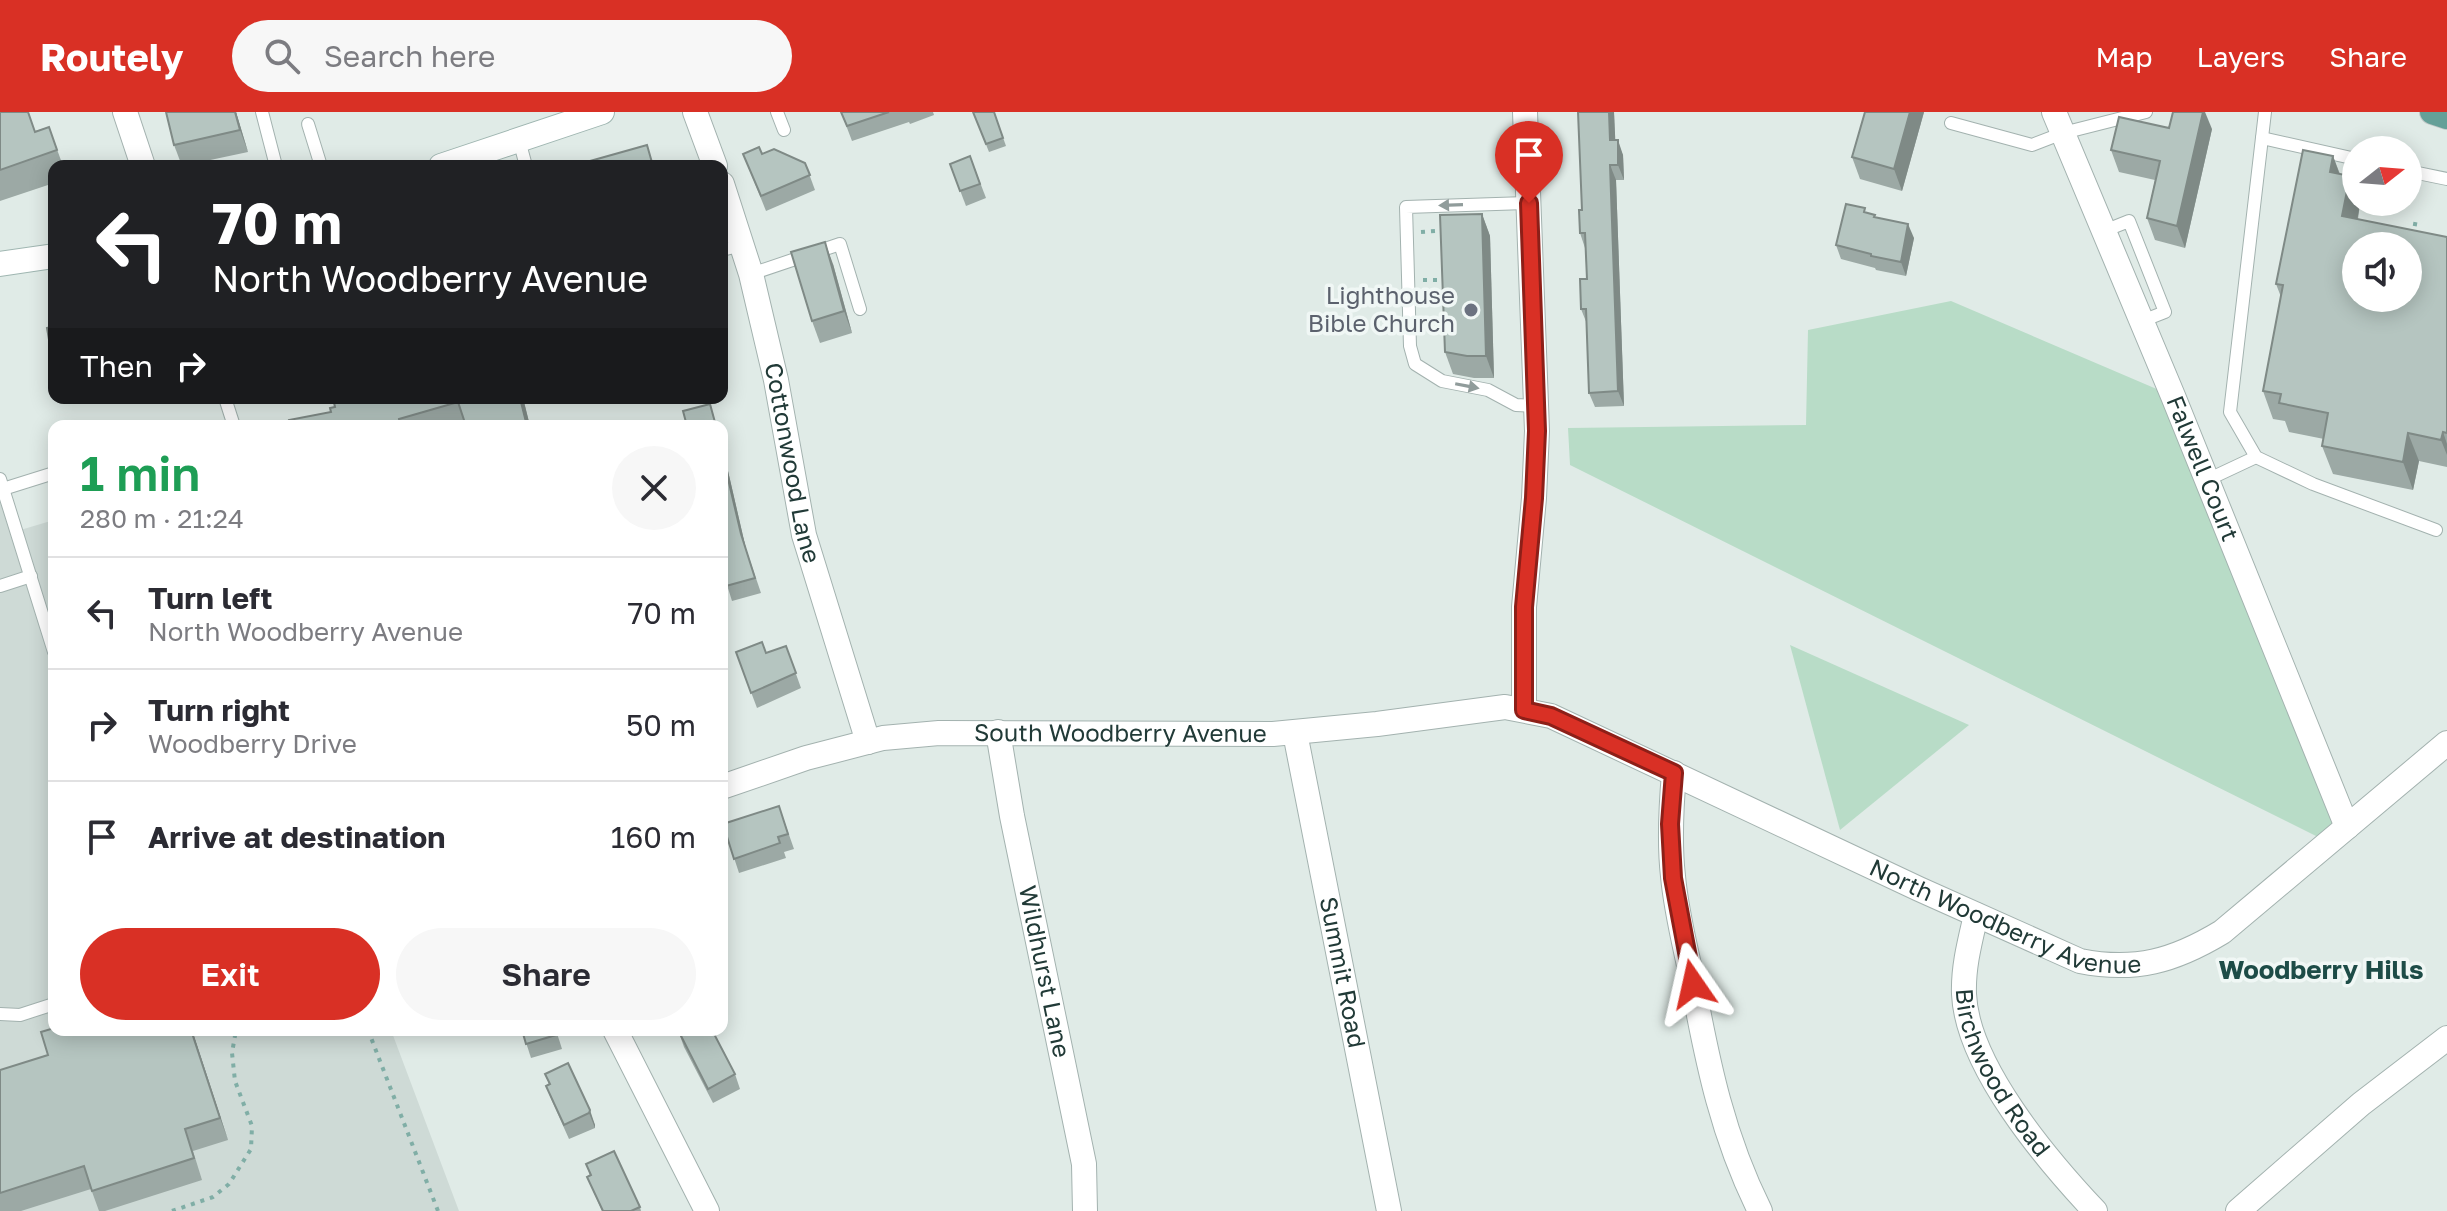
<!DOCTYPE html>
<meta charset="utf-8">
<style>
:root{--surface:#fff;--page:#f7f7f7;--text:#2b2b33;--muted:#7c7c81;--line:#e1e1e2;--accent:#d93025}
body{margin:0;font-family:"Golos Text",sans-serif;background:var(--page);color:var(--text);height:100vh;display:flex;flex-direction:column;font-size:30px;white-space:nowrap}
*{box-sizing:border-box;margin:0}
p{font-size:26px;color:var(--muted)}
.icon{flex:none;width:44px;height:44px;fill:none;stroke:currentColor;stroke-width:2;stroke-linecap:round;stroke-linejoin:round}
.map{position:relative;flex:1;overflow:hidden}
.sheet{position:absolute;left:48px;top:308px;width:680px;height:616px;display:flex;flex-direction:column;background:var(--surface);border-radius:16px;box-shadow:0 4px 20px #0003}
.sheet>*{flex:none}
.banner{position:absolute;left:48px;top:48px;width:680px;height:244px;border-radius:16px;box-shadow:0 4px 20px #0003;background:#202124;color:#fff;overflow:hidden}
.needle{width:52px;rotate:73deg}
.controls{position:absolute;left:2342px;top:24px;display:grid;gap:16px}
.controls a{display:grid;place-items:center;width:80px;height:80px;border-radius:50%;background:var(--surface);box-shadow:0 4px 20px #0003;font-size:40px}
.pin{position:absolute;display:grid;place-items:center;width:68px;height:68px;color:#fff;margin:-82px -34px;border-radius:50% 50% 50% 0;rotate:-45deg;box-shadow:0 0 8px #0007}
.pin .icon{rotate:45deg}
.me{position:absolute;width:88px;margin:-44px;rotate:349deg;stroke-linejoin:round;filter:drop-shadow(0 0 6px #0008)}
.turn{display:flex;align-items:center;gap:28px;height:168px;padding:0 32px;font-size:36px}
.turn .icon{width:104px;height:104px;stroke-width:2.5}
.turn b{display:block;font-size:56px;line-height:68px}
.then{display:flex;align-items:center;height:76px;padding:0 32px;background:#0003;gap:16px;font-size:30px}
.round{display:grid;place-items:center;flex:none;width:84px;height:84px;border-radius:42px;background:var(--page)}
.headline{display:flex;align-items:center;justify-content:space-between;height:136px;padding:0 32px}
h1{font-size:48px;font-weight:600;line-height:60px;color:#1e9e55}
.action{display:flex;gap:16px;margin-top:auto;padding:16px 32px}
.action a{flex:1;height:92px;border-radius:48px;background:var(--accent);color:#fff;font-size:32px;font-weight:600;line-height:92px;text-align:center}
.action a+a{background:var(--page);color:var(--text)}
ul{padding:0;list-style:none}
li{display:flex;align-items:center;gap:24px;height:112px;padding:0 32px;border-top:2px solid var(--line)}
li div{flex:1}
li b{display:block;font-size:30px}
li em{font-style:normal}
header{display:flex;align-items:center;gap:48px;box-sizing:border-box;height:112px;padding:0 40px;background:var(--accent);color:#fff}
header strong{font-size:38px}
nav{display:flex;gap:44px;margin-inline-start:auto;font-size:28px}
.search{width:560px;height:72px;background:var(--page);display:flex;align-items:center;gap:20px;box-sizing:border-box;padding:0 28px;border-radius:44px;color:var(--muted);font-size:30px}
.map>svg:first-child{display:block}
.built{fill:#cedad6}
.green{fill:#b8dcc7}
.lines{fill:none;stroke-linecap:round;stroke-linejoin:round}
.service-casing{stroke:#a3b2af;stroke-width:14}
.minor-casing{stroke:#a3b2af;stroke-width:26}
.secondary-casing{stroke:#9fb6b1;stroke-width:26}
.primary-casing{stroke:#c1c8c7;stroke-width:26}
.path{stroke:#80aea6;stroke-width:4;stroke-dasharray:4 6;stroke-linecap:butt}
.service{stroke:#fff;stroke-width:12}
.minor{stroke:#fff;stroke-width:24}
.secondary{stroke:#fff;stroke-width:24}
.primary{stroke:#64a098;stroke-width:24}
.wall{fill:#9ca9a5}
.shaded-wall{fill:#7f8a86}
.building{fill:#b5c5c0;stroke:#7f8a86;stroke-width:2;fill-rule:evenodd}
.oneway{fill:#909c9b}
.route-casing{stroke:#8d1f18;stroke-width:20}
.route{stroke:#d93025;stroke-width:14}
.worship-dot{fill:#6b7280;stroke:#f0f7f5;stroke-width:3}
.labels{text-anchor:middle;stroke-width:7;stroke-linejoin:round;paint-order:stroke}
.worship-label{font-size:24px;fill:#5b616d;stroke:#f0f7f5;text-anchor:end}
.street-label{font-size:24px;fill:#213a37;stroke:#f0f7f5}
.neighbourhood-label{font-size:26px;font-weight:bold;fill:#1d4c47;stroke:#f0f7f5}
</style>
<header>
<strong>Routely</strong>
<div class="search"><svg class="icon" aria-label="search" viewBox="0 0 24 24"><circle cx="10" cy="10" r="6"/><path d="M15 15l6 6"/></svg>Search here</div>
<nav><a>Map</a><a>Layers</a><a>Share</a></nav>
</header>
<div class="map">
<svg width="2447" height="1099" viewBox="0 0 2447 1099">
<rect width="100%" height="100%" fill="#e0ebe7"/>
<path class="built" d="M0 367 17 419 54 408V918H391L459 1099H0Z"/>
<g class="green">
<path d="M1951 189 2173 284 2347 715 2328 730 1570 353 1568 316 1806 313 1808 218Z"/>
<path d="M1790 533 1969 613 1840 718Z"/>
</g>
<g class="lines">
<defs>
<g id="service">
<path d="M262 0 276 54"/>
<path d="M777 0 784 18"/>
<path d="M2265 0 2230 300 2256 345 2313 372 2436 418"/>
<path d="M1951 11 2032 33 2063 21 2146 0"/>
<path d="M308 12 321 54"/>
<path d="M2262 26 2356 47"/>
<path d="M519 28 526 54"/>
<path d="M2408 59 2447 67"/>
<path d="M1529 91 1406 95 1410 234 1415 252 1442 269 1488 278 1516 293 1536 294"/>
<path d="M2104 119 2129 109 2165 200 2142 209"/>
<path d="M722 138 742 133"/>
<path d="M751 162 840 132 860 197"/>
<path d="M225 286 234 314"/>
<path d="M0 367 54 540"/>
<path d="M2207 368 2256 345"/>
<path d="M3 377 54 361"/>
<path d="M0 474 31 464"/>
<path d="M0 902 20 903 54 892"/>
</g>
<g id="minor">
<path d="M125 0 143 54"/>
<path d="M695 0 715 54"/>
<path id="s1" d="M2054 0 2173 284 2347 715"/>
<path id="s2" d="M722 72 751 162 776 268 804 423 868 630"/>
<path d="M1524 598V495L1534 386 1537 319 1525 0"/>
<path id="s3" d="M998 620 1012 704 1084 1052 1085 1099"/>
<path id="s4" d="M1295 621 1389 1099"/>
<path d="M1674 661C1671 696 1669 730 1673 764 1676 800 1686 837 1693 872 1708 953 1723 1025 1760 1099"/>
<path id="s5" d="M722 675 806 646 883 626 939 621 1273 622 1377 612 1505 595 1551 604 1919 777 2080 849C2135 860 2174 849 2222 820L2447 631"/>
<path id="s6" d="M1976 803C1970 829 1963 855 1964 882 1967 954 2047 1048 2095 1099"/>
<path d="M615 918 707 1099"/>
<path d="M2238 1099 2361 992 2447 926"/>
</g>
<g id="secondary">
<path d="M441 54 602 0"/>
<path d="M0 152 54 144"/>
</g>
<path id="primary" d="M2432 0 2447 5"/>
</defs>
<use href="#service" class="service-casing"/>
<use href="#minor" class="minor-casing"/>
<use href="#secondary" class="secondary-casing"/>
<use href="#primary" class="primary-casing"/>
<g class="path">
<path d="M1421 120 1436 119"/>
<path d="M2413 124 2416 107"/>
<path d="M1423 168H1443"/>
<path d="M368 918 438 1099"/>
<path d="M172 1099 213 1085 229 1072 251 1037 252 1014 235 969 232 941 236 918"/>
</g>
<use href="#service" class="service"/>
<use href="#minor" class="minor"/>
<use href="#secondary" class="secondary"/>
<use href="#primary" class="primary"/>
</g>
<g class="wall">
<path d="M0 0 35 19 49 15 63 54H54V71L0 89Z"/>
<path d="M166 0H236L248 40 182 54 174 33Z"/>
<path d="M841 0H933L934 3 910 12 909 10 852 29Z"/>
<path d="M973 0H994L1006 34 989 40Z"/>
<path d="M1578 0H1614L1615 28 1623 43 1624 68H1616L1624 294 1595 295 1589 281 1587 212 1581 197 1587 167 1585 136 1580 121 1582 98Z"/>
<path d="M1924 0 1902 79 1860 67 1852 45Z"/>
<path d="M2169 16 2212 17 2185 136 2155 128 2147 106 2155 68 2119 60 2111 38Z"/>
<path d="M743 42H762L805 51 815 78 766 99Z"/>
<path d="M970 44 986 86 966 94 950 52Z"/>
<path d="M2333 44 2340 62 2356 80 2360 92 2358 107 2447 125V355L2419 349 2413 378 2333 362 2322 334 2324 327 2289 320 2285 309 2273 307 2263 279 2281 185 2276 172Z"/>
<path d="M1866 101 1875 103V105L1914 126 1906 164 1876 158 1875 156 1841 147 1836 133Z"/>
<path d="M1482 102 1490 124 1494 266H1474L1453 262 1445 240Z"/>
<path d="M833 152 852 221 820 231 812 209Z"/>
<path d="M333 286H523L530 314H290L331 300 335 295Z"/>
<path d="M722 333 746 437 761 481 732 489 722 457Z"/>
<path d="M786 534 801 576 757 596 736 540 766 541Z"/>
<path d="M779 694 794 737 784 740 786 746 739 761 723 712Z"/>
<path d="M192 918 228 1028 193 1039 202 1068 105 1099H99L91 1077 21 1099H0V958Z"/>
<path d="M522 918H556L562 937 531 946Z"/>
<path d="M678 918 735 962 740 977 713 991 684 935Z"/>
<path d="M568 951 595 1013V1016L569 1027 552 989 546 974 549 972 545 962Z"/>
<path d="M586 1052 640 1095 641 1099H602L587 1065 590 1063Z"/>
</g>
<g class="shaded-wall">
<path d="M235 0H236L248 40 240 18Z"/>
<path d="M1609 0H1614L1616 43 1610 28Z"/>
<path d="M1910 0H1924L1902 79 1894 57Z"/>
<path d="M2203 0H2205L2212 17 2185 136 2177 114Z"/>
<path d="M1618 28 1623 43 1624 68 1618 53Z"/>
<path d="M2333 44 2343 72 2330 60Z"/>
<path d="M1610 53 1616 68 1624 294 1618 279Z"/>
<path d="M2350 64 2356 80V90H2360V92L2353 132 2342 104Z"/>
<path d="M1482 102 1490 124 1494 266 1486 244Z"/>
<path d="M1908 112 1914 126 1906 164 1901 150Z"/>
<path d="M825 130 833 152 852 221 844 199Z"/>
<path d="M520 286H523L530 314H527Z"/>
<path d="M2443 320 2447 332V343L2441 328Z"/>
<path d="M2408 321 2419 349 2413 378 2403 350Z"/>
<path d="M722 333 746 437 761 481 741 422 722 341Z"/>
<path d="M723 755 728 770 722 778V756Z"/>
<path d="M191 918H192L228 1028 220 1006Z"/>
<path d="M590 998 595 1013V1016L589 1001Z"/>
</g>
<g class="building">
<path d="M0 0H28L35 20 49 15 57 38 0 58Z"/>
<path d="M166 0H235L240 18 174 33Z"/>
<path d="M841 0H889L847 14Z"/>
<path d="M973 0H994L1003 26 986 32Z"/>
<path d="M1578 0H1609L1610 28H1618V53H1610L1618 279 1589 281 1586 197H1581L1580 167H1587L1585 121H1580L1579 98H1582Z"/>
<path d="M1865 0H1910L1894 57 1852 45Z"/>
<path d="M2173 0H2203L2177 114 2147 106 2160 49 2111 38 2119 5 2169 16Z"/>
<path d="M647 33 653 54H584L583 51Z"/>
<path d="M759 35 762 42 774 37 805 51 810 63 761 84 743 42Z"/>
<path d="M2303 38 2333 44 2330 60 2350 64 2342 104 2447 125V321L2443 320 2441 328 2408 321 2403 350 2322 334 2328 301 2279 291 2281 282 2263 279 2283 173 2276 172ZM2356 134H2408V186H2356Z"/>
<path d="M970 44 980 72 960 79 950 52Z"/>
<path d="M1846 92 1865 96 1864 100 1875 103 1874 105 1908 112 1901 150 1871 144V142L1836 133Z"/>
<path d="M1482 102 1486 244H1467L1445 240 1440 103Z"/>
<path d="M825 130 844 199 812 209 791 140Z"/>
<path d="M54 214V250L53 251 47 216Z"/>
<path d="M333 286H520L527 314H466L458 290 399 307 400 314H290L289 308 331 300 330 296 335 295Z"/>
<path d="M710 292 716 314H687L683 299Z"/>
<path d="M722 341 741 422 755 466 726 474 722 457Z"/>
<path d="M762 530 766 541 786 534 796 561 751 581 736 540Z"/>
<path d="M779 694 788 722 778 725 780 731 734 747 723 712Z"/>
<path d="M54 916V918H191L220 1006 185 1017 194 1046 92 1079 84 1054 0 1081V958L48 943 41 920Z"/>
<path d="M522 918H555L556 923 526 932Z"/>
<path d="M678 918H712L735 962 708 977Z"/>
<path d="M568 951 590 998 589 1001 564 1013 546 974 550 972 545 962Z"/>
<path d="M614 1039 640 1095 631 1099H603L587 1065 591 1063 586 1052Z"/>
</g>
<defs><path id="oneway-solid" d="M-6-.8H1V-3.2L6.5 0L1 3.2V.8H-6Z" transform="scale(2)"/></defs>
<g class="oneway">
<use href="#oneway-solid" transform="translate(1451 93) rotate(178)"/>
<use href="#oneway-solid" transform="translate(1467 274) rotate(11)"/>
</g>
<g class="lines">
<defs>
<path id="route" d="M1529 91 1537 319 1534 386 1524 495V598L1551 604 1674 661 1670 712 1673 766 1693 872"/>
</defs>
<use href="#route" class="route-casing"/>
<use href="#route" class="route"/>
</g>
<circle class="worship-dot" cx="1471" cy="198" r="8"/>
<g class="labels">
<g class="worship-label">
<text x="1455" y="192">Lighthouse<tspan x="1455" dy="28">Bible Church</tspan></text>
</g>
<g class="street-label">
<text dy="8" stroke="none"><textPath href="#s2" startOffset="288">Cottonwood Lane</textPath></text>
<text dy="8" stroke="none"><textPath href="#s1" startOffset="386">Falwell Court</textPath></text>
<text dy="8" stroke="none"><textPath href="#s5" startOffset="406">South Woodberry Avenue</textPath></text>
<text dy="8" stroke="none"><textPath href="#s5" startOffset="1338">North Woodberry Avenue</textPath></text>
<text dy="8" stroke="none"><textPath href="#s3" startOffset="244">Wildhurst Lane</textPath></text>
<text dy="8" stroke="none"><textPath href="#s4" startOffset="244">Summit Road</textPath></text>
<text dy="8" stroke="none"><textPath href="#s6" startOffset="168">Birchwood Road</textPath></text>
</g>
<g class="neighbourhood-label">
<text x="2321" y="867">Woodberry Hills</text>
</g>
</g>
</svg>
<div class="controls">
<a><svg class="needle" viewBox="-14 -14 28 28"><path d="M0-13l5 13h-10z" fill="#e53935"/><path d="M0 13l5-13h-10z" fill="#7c7c81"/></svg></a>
<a><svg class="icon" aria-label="sound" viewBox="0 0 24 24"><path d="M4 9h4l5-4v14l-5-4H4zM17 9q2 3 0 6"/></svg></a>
</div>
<div class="pin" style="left:1529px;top:91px;background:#d93025"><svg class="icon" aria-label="arrive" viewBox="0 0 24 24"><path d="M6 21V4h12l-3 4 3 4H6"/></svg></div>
<svg class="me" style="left:1693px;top:872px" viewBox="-20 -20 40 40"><path d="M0-17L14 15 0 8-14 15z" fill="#d93025" stroke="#fff" stroke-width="4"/></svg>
<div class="banner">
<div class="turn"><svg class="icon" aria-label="left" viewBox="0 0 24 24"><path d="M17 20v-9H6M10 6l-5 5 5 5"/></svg><div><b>70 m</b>North Woodberry Avenue</div></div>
<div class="then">Then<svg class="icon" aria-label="right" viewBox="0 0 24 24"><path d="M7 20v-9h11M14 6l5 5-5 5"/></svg></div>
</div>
<section class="sheet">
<div class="headline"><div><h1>1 min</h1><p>280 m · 21:24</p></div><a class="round"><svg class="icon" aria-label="close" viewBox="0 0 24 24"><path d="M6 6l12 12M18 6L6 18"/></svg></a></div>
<ul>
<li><svg class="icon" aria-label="left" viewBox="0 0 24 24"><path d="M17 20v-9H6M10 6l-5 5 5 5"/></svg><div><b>Turn left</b><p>North Woodberry Avenue</p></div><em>70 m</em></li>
<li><svg class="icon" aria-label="right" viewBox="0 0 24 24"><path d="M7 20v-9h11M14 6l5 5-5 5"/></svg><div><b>Turn right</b><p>Woodberry Drive</p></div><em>50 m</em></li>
<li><svg class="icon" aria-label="arrive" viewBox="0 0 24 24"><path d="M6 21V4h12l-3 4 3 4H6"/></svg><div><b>Arrive at destination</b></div><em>160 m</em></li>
</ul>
<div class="action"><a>Exit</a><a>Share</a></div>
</section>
</div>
